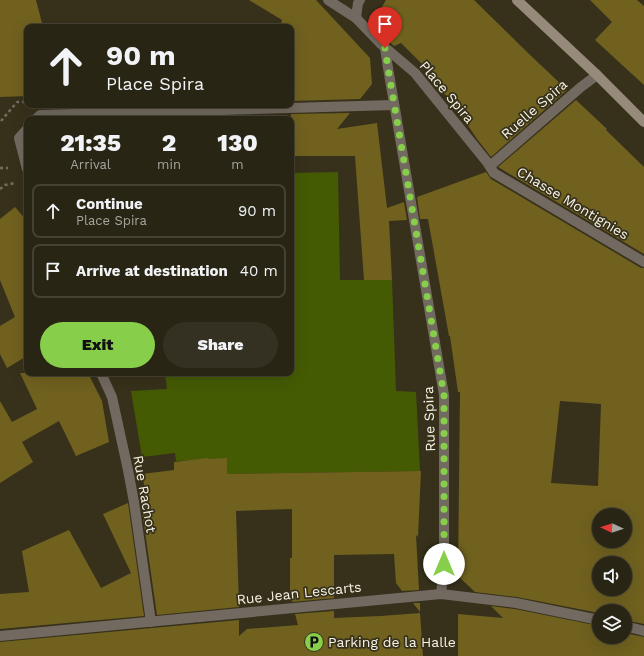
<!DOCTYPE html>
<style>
:root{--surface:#292514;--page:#353122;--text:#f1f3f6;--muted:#a5a5a0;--line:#454234;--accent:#87cf4a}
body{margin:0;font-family:"Work Sans",sans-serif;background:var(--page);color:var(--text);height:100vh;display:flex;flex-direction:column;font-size:15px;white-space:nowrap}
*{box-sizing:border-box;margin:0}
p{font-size:13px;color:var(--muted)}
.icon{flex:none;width:22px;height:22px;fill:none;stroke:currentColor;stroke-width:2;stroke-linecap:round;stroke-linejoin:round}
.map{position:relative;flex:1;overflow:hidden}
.side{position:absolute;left:24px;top:116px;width:270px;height:260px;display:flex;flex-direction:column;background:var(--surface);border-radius:8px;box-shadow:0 4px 16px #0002,0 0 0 1px var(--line)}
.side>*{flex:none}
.banner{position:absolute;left:24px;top:24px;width:270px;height:84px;border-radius:8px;box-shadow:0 4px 16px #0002,0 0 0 1px var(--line);background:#292514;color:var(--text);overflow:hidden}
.needle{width:26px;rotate:274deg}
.controls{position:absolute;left:592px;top:508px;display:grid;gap:8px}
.controls a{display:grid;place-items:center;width:40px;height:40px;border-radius:50%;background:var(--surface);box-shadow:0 4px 16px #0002,0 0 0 1px var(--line);font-size:20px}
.pin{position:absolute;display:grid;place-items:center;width:34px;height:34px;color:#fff;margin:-41px -17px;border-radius:50% 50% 50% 0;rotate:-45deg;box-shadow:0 0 4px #0007}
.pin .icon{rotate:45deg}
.me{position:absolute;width:44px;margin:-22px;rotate:0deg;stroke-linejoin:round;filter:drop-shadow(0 0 3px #0008)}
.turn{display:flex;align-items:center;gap:14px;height:84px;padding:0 16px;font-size:18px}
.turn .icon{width:52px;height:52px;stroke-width:2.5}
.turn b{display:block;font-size:28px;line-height:34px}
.eta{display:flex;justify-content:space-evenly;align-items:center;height:68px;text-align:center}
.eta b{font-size:24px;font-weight:800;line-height:28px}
.action{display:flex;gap:8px;margin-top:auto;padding:8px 16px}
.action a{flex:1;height:46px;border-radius:24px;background:var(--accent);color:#111;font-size:16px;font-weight:800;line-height:46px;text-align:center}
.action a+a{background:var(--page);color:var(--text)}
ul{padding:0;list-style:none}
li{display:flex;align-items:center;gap:12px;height:54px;margin:0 8px 6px;padding:0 8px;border:2px solid var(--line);border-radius:8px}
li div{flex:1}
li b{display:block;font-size:15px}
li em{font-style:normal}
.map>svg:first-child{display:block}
.green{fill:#445b03}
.building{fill:#70611f;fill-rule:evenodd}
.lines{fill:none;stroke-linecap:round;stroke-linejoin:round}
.path{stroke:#746f5c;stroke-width:2.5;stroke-dasharray:3 3;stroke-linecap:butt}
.street{stroke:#726a61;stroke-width:10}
.secondary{stroke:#968a7b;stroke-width:10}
.route{stroke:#87cf4a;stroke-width:7;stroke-dasharray:0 12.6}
.labels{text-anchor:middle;stroke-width:3.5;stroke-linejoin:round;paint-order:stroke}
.street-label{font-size:14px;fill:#f7f4e6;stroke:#37311b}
.poi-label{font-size:14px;fill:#f7f4e6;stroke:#37311b;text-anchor:start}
</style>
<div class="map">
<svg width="644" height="656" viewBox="0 0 644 656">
<rect width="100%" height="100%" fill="#37311b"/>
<path class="green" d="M338 172 340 280H392L396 391 416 392 420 471 227 474V459L176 461 175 453 142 457 131 391 167 389 165 373H291V173Z"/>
<g class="building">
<path d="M0 0H36L43 27H27V96L0 97Z"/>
<path d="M249 0H316L370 58 372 84 360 99 291 101V27H280L282 20Z"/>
<path d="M386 0H474L528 53 546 70 567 90 491 157 477 139 467 124 424 66 401 43 394 46 382 35 379 12Z"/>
<path d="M590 0H637L644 6V85L595 40 612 22Z"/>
<path d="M576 100 607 129 606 130 644 167V254L498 167Z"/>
<path d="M350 113 337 129 377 123 387 208 404 202 407 220 389 221 392 280H364L355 156H291V114Z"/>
<path d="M486 172 491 179 641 268H644V624L625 620V611H599V613L517 597 475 592 458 576 460 392H458L450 336H449L428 219H420L417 197ZM560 401 601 404 598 486 551 483ZM599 515H625V541H599ZM599 563H625V589H599Z"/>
<path d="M15 207 27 221V356L7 368 0 354V326L15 317 0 280V219Z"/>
<path d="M20 373H88L102 401 109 442 76 456 59 421 22 442 33 462 0 483V401L12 422 37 409Z"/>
<path d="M208 458V459L227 458V474L421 471 418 537 416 535 419 590 402 591 396 583 394 554 334 555V598L292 602 290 592V558H292V509L236 511 239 607 157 615 140 497 146 494 142 474 174 470V462Z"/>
<path d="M128 503 144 616 0 629V594L29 592 22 551 69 530 101 588 131 573 103 514Z"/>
<path d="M413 603H420V612Z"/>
<path d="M491 606 515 609 599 626V637H625V633L644 637V656H458V614L503 618Z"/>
<path d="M334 611V618L381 616 420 613 423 656H0V642L239 620V636L247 629 298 625 295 614Z"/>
</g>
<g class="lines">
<g class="path">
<path d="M1 121 17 102H26"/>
<path d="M0 168H8"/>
<path d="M0 189 5 185 15 183"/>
</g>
<g class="street">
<path d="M328 0 356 18 358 3 360 0"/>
<path d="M356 18 381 44 415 73 487 162 494 173 644 262"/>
<path d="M385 48 388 68 444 395V564L441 594"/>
<path d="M36 119 40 115 394 105"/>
<path d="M27 129 19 138 27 169"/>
<path d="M490 166 581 87 597 75"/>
<path d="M101 373 112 397 128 470 134 502 151 622"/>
<path d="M625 626 644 631"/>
<path d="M0 636 441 594 516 603 599 620"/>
</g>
<path class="secondary" d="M517 0 597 75 644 122"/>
</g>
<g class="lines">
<path class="route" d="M385 48 388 68 444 395V564"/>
</g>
<defs>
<symbol id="parking-disc" viewBox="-11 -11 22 22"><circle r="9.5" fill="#87cf4a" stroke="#37311b"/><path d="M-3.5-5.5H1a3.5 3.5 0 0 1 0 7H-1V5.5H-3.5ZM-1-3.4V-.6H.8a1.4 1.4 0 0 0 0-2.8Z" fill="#111"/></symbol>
</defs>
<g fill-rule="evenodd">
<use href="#parking-disc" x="303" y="631" width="22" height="22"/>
</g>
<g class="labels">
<g class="street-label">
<text transform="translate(447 92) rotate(50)" y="5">Place Spira</text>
<text transform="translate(534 109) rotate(-41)" y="5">Ruelle Spira</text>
<text transform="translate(573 203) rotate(31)" y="5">Chasse Montignies</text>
<text transform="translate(429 419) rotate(-92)" y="5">Rue Spira</text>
<text transform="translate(145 494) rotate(80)" y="5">Rue Rachot</text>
<text transform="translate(299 593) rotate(-6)" y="5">Rue Jean Lescarts</text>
</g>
<g class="poi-label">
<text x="328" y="647">Parking de la Halle</text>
</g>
</g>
</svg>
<div class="controls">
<a><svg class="needle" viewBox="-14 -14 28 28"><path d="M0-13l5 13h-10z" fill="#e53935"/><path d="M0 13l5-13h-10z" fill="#a5a5a0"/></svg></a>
<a><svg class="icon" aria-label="sound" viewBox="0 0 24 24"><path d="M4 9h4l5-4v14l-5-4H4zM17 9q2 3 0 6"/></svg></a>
<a><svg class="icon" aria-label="layers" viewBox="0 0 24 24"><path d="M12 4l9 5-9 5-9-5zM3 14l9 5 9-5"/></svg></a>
</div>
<div class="pin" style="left:385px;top:48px;background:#d93025"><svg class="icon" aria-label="arrive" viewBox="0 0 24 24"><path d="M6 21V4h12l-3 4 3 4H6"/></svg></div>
<svg class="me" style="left:444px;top:564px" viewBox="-20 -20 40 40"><circle r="19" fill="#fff"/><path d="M0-13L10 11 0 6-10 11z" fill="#87cf4a"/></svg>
<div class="banner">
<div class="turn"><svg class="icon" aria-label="ahead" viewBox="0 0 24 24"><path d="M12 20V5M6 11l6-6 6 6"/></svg><div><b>90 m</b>Place Spira</div></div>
</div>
<section class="side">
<div class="eta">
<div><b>21:35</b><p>Arrival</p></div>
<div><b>2</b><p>min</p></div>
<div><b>130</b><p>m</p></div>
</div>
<ul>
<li><svg class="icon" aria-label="ahead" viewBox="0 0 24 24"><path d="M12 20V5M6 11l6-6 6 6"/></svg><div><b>Continue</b><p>Place Spira</p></div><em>90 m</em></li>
<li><svg class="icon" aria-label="arrive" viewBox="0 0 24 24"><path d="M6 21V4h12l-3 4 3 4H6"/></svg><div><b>Arrive at destination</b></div><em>40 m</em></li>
</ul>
<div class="action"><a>Exit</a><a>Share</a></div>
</section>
</div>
